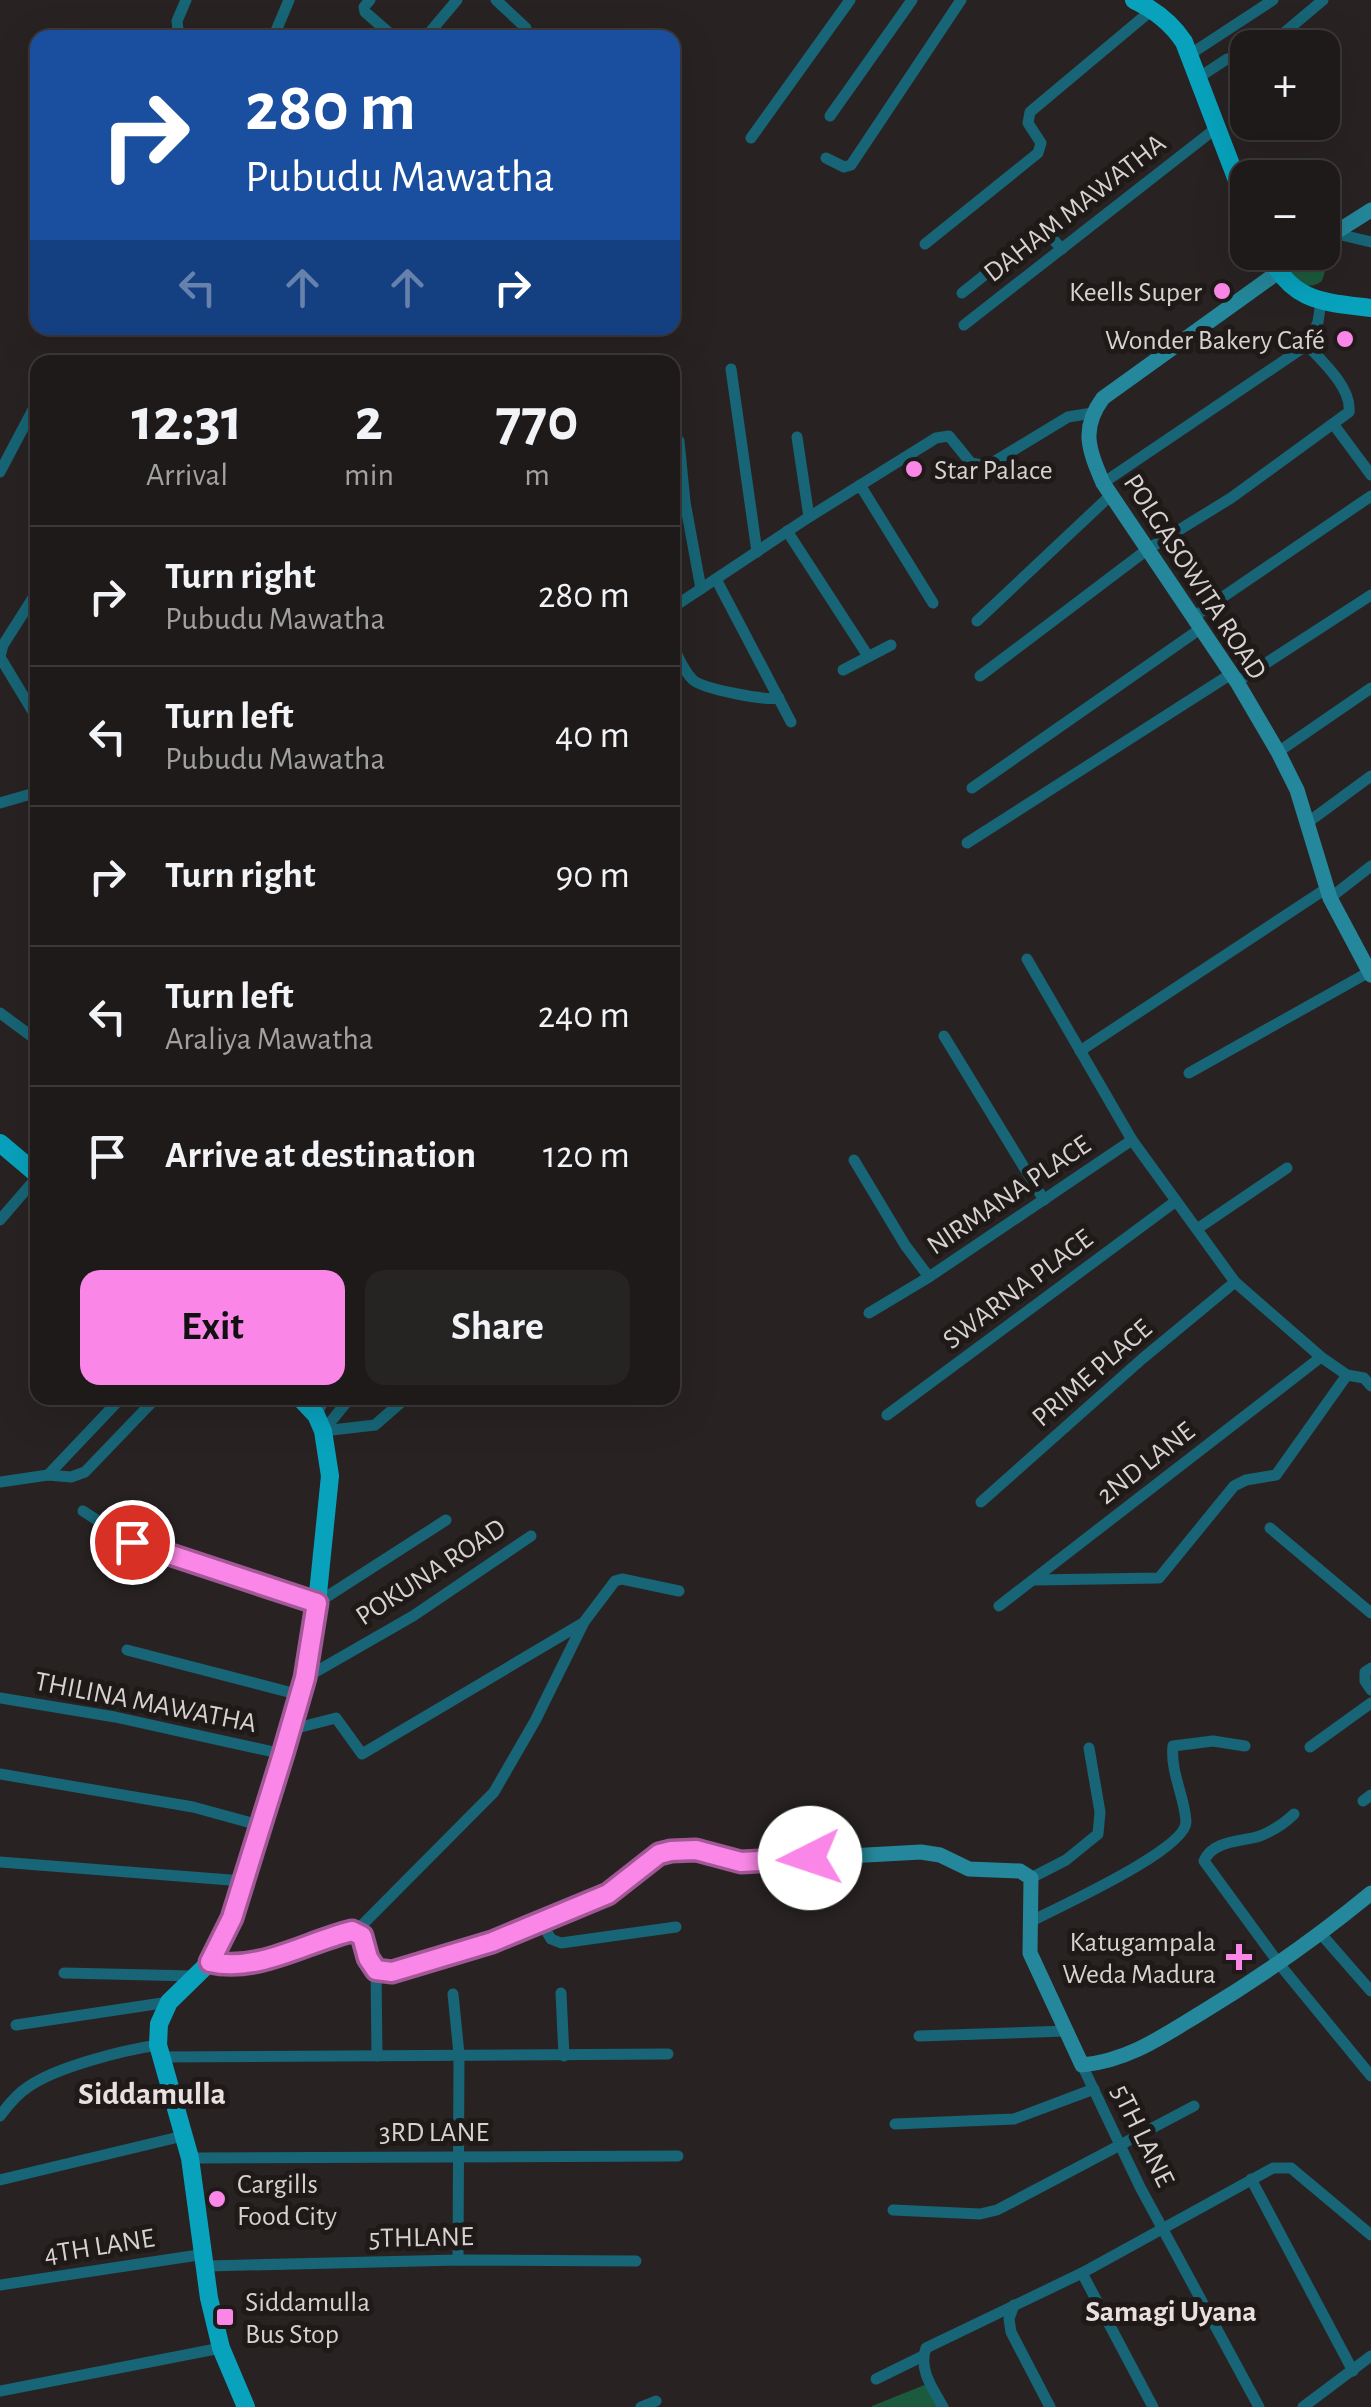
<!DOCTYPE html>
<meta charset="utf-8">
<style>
:root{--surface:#1e1a1a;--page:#262323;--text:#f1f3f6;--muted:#a1a1a2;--line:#3c3839;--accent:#fa87e7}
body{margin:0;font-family:"Alegreya Sans",sans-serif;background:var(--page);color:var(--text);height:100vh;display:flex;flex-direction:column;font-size:38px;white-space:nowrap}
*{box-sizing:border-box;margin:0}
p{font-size:32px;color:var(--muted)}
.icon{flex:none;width:55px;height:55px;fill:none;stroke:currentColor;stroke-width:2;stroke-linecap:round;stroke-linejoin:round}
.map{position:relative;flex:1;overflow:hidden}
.drawer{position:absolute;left:30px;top:355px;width:650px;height:1050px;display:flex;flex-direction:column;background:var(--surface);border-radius:20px;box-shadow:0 10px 40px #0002,0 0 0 2px var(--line)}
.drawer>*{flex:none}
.top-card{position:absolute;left:30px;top:30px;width:650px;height:305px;border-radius:20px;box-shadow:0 10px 40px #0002,0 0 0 2px var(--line);background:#1a4fa0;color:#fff;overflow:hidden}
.buttons{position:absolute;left:1230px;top:30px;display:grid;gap:20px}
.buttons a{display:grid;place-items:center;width:110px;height:110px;border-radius:20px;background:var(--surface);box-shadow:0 10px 40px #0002,0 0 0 2px var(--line);font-size:50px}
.pin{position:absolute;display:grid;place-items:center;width:85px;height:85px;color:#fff;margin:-42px;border:5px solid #fff;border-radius:50%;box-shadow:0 2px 10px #0007}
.me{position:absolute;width:110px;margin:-55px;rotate:266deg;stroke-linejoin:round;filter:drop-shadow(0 0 8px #0008)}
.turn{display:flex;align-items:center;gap:35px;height:210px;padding:0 50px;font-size:45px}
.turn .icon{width:130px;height:130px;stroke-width:2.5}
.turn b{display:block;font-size:70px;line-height:85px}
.lanes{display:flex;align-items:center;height:95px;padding:0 50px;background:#0003;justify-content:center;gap:50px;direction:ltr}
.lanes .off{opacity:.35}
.eta{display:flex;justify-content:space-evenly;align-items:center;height:170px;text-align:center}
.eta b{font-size:60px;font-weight:600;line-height:70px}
.button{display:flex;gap:20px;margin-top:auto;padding:20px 50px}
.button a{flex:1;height:115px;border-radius:20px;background:var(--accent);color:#111;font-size:40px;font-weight:600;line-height:115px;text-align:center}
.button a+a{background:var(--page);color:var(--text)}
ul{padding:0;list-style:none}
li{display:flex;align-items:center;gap:30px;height:140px;padding:0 50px;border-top:2px solid var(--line)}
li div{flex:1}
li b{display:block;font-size:38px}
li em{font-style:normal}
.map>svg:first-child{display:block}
.green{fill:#1c5a3d}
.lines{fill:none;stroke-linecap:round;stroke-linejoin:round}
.street{stroke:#176576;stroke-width:11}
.secondary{stroke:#24879b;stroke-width:15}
.primary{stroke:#08a2bd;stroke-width:18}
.route-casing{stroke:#a25896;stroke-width:25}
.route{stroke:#fa87e7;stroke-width:18}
.poi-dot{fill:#fa87e7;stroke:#1f1a18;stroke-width:4}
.labels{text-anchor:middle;stroke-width:10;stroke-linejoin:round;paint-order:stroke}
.street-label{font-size:28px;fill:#d6d2d1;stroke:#1f1a18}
.poi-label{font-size:28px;fill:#d6d2d1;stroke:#1f1a18;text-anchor:end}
.neighbourhood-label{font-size:30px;font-weight:bold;fill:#e7e0de;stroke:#1f1a18}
.quarter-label{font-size:32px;font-weight:bold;fill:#e7e0de;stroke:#1f1a18}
</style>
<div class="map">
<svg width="1371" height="2407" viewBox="0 0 1371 2407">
<rect width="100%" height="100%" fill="#282322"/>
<g class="green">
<path d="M1335 238 1322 281C1307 292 1294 282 1280 274L1309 253 1322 252 1323 242Z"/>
<path d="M927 2384 939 2407H872V2406Z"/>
</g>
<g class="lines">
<g class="street">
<path d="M370 0 364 7 365 12 395 38"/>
<path d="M496 0 526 28"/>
<path d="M179 38 177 21 186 0"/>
<path d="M273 38 289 0"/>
<path d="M425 38 457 0"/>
<path d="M1266 48 1323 0"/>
<path d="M1189 55 1273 0"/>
<path d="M1198 78 1227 59 1248 54"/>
<path d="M830 116 912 0"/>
<path d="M751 138 850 0"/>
<path d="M826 158 844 167 851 165 961 0"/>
<path d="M1333 233 1371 242"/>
<path d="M925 244 1038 153 1041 143 1028 123 1030 112 1153 9"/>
<path d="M962 293 1040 231 1046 232 1062 249"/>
<path d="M964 325 1215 129"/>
<path d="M731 369 757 552"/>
<path d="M1334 425 1371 475"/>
<path d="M797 437 809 517"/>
<path d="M679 441 685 502 701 589"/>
<path d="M0 472 38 400"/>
<path d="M1103 483 1307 345 1318 322 1321 302"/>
<path d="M860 485 933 603"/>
<path d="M787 531 868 656"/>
<path d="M716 579 791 722"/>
<path d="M38 590 3 645 0 657 38 720"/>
<path d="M672 608 809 517 936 438 949 436 971 463 987 466 1068 417 1092 413"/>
<path d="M1192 618 1371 496"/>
<path d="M977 621 1112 494"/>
<path d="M672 645C678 656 684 672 693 680 703 689 766 701 779 698"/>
<path d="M843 670 891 645"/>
<path d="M980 676 1148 549 1231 498 1349 412C1352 388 1322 361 1307 345"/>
<path d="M1237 682 1371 595"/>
<path d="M1278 752 1371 688"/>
<path d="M972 788 1200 629"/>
<path d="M0 803 38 792"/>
<path d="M1307 823 1371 776"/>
<path d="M967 843 1231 674"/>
<path d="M1330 898 1371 866"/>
<path d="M1027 959 1132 1140 1235 1282 1321 1357 1347 1375 1364 1378 1371 1386"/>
<path d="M0 1013 38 1041"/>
<path d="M944 1036 1044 1200"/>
<path d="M1080 1051 1327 888"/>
<path d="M1189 1073 1369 972"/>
<path d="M854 1160 905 1245 929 1277 1132 1140"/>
<path d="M0 1220 38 1176"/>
<path d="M1197 1229 1287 1168"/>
<path d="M869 1313 929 1277"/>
<path d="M316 1415 325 1398"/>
<path d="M887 1415 1176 1201"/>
<path d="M324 1430 350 1398"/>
<path d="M323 1431 375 1425 406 1398"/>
<path d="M48 1475 121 1398"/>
<path d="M0 1482 48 1475 71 1477 85 1472 156 1398"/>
<path d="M981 1502 1142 1359 1235 1282"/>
<path d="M83 1511 131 1542 317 1603 446 1520"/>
<path d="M1270 1528 1371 1613"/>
<path d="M1035 1580 1159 1578 1234 1486 1246 1480 1276 1475 1347 1375"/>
<path d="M999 1606 1321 1357"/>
<path d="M127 1650 300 1695"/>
<path d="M1371 1668 1365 1672V1681L1371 1690"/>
<path d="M305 1678 413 1616 531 1536"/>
<path d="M0 1698 115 1717 283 1754"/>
<path d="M289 1730 336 1718 362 1754 583 1623"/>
<path d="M1310 1747 1371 1703"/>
<path d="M0 1774 193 1807 259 1825"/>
<path d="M1363 1801 1371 1795"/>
<path d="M1294 1814C1285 1823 1272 1831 1260 1836 1241 1842 1213 1840 1204 1861L1280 1965 1371 2076"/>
<path d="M0 1862 243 1881"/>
<path d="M1031 1878 1066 1860 1098 1834 1100 1812 1089 1748"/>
<path d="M541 1922 551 1939 561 1943 676 1927"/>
<path d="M1030 1922C1056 1908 1186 1850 1186 1822 1185 1797 1170 1772 1173 1746L1213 1741 1245 1746"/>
<path d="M356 1931 494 1792 535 1721 584 1622 615 1581 622 1579 679 1591"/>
<path d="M1321 1934 1371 1991"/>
<path d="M376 1970 377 2056"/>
<path d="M64 1973 194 1976"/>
<path d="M561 1993 564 2056"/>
<path d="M453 1994 459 2054 458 2260"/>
<path d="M16 2025 169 2002"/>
<path d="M919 2036 1066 2031"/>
<path d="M161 2057 668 2054"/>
<path d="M1082 2065 1140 2187 1259 2407"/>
<path d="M0 2116C8 2105 17 2094 28 2087 56 2067 124 2050 158 2045"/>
<path d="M895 2124 1014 2119 1094 2089"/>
<path d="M190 2158 678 2156"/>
<path d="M1251 2179 1353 2371"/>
<path d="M0 2180 183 2136"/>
<path d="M893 2210 980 2214 997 2210 1194 2106"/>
<path d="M207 2266 458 2260 636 2261"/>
<path d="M1082 2273 1153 2407"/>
<path d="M0 2285 205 2254"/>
<path d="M1014 2305 1009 2319 1011 2332 1050 2407"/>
<path d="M876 2379 923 2356"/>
<path d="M0 2391 221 2348"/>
<path d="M641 2407 656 2401"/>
<path d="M943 2407C933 2389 918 2369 926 2348L1082 2273 1273 2168H1291L1371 2235"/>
<path d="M1303 2407 1371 2356"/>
</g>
<g class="secondary">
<path d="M1322 241 1371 210"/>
<path d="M1306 252 1103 398C1080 429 1089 450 1103 483L1237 682 1278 752 1297 790 1330 898 1371 975"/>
<path d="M210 1962C259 1973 305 1942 352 1931L362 1935 368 1958 376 1970 392 1972 492 1942 608 1894 659 1854 671 1851H696L741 1862 921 1852 940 1855 969 1869 1020 1871 1031 1878 1030 1953 1082 2065C1128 2061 1163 2036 1201 2013 1264 1975 1314 1940 1371 1893"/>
</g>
<g class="primary">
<path d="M1134 0C1155 10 1171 22 1184 42L1248 209"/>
<path d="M1268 252C1291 302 1322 302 1371 308"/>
<path d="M0 1143 38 1175"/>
<path d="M246 2407 221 2348 209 2298 190 2158 158 2045 159 2024 169 2002 210 1962 232 1919 305 1678 317 1603 330 1476 323 1431 316 1415 300 1398"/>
</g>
</g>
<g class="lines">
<defs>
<path id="route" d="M132 1542 317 1603 305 1678 283 1754 232 1918 210 1962C258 1973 306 1942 352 1931L362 1936 368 1958 376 1970 392 1972 492 1942 608 1894 659 1854 671 1851 696 1850 741 1862 810 1858"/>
</defs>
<use href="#route" class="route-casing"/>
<use href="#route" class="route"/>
</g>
<g class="poi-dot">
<circle cx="1222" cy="291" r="10"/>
<circle cx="1345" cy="339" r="10"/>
<circle cx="914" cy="469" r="10"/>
<path d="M1234 1942h10v10h10v10h-10v10h-10v-10h-10v-10h10z"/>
<circle cx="217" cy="2199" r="10"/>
<rect x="215" y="2307" width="20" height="20" rx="5"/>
</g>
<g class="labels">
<g class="street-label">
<text transform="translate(1074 207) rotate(-38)" y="10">DAHAM MAWATHA</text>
<text transform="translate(1196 576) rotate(57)" y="10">POLGASOWITA ROAD</text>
<text transform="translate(1008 1194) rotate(-34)" y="10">NIRMANA PLACE</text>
<text transform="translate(1017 1288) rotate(-37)" y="10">SWARNA PLACE</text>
<text transform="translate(1091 1372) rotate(-41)" y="10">PRIME PLACE</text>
<text transform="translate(1145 1462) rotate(-38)" y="10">2ND LANE</text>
<text transform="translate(430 1571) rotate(-33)" y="10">POKUNA ROAD</text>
<text transform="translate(146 1701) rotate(11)" y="10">THILINA MAWATHA</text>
<text x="434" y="2141">3RD LANE</text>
<text transform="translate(1144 2135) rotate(64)" y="10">5TH LANE</text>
<text transform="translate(421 2236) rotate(-1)" y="10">5THLANE</text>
<text transform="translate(99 2245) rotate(-9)" y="10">4TH LANE</text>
</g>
<g class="poi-label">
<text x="1202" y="301">Keells Super</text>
<text x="1325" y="349">Wonder Bakery Café</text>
<text x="934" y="479" text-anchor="start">Star Palace</text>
<text x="1216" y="1951">Katugampala<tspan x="1216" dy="32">Weda Madura</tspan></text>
<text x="237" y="2193" text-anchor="start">Cargills<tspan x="237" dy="32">Food City</tspan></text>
<text x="245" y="2311" text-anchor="start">Siddamulla<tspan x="245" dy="32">Bus Stop</tspan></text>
</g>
<g class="neighbourhood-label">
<text x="1171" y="2321">Samagi Uyana</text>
</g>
<g class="quarter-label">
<text x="152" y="2104">Siddamulla</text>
</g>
</g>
</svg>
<div class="buttons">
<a>+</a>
<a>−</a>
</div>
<div class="pin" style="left:132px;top:1542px;background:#d93025"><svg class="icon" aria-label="arrive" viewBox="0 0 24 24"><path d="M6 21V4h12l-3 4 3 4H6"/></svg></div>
<svg class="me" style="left:810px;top:1858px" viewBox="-20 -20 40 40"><circle r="19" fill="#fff"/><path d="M0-13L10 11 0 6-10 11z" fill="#fa87e7"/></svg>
<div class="top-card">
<div class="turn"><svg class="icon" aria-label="right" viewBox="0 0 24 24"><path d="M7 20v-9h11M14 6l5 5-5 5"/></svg><div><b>280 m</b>Pubudu Mawatha</div></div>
<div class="lanes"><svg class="icon off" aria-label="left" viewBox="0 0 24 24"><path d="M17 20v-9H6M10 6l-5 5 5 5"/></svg><svg class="icon off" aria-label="ahead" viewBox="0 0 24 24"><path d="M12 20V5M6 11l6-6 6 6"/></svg><svg class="icon off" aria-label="ahead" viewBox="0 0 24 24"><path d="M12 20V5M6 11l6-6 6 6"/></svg><svg class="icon" aria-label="right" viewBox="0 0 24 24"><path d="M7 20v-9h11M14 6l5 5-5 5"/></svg></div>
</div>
<section class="drawer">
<div class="eta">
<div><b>12:31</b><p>Arrival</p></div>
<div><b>2</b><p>min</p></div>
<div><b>770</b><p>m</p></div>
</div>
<ul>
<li><svg class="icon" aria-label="right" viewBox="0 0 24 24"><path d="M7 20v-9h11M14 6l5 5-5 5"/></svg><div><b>Turn right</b><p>Pubudu Mawatha</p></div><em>280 m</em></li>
<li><svg class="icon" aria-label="left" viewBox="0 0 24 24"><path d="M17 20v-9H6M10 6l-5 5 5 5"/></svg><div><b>Turn left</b><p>Pubudu Mawatha</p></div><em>40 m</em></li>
<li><svg class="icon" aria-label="right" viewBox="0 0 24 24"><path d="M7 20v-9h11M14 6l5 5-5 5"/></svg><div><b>Turn right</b></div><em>90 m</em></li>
<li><svg class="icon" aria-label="left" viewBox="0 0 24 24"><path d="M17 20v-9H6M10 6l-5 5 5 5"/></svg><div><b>Turn left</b><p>Araliya Mawatha</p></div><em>240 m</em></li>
<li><svg class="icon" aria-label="arrive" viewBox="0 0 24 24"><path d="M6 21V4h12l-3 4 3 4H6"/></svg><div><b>Arrive at destination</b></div><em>120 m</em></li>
</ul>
<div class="button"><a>Exit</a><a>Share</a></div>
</section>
</div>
